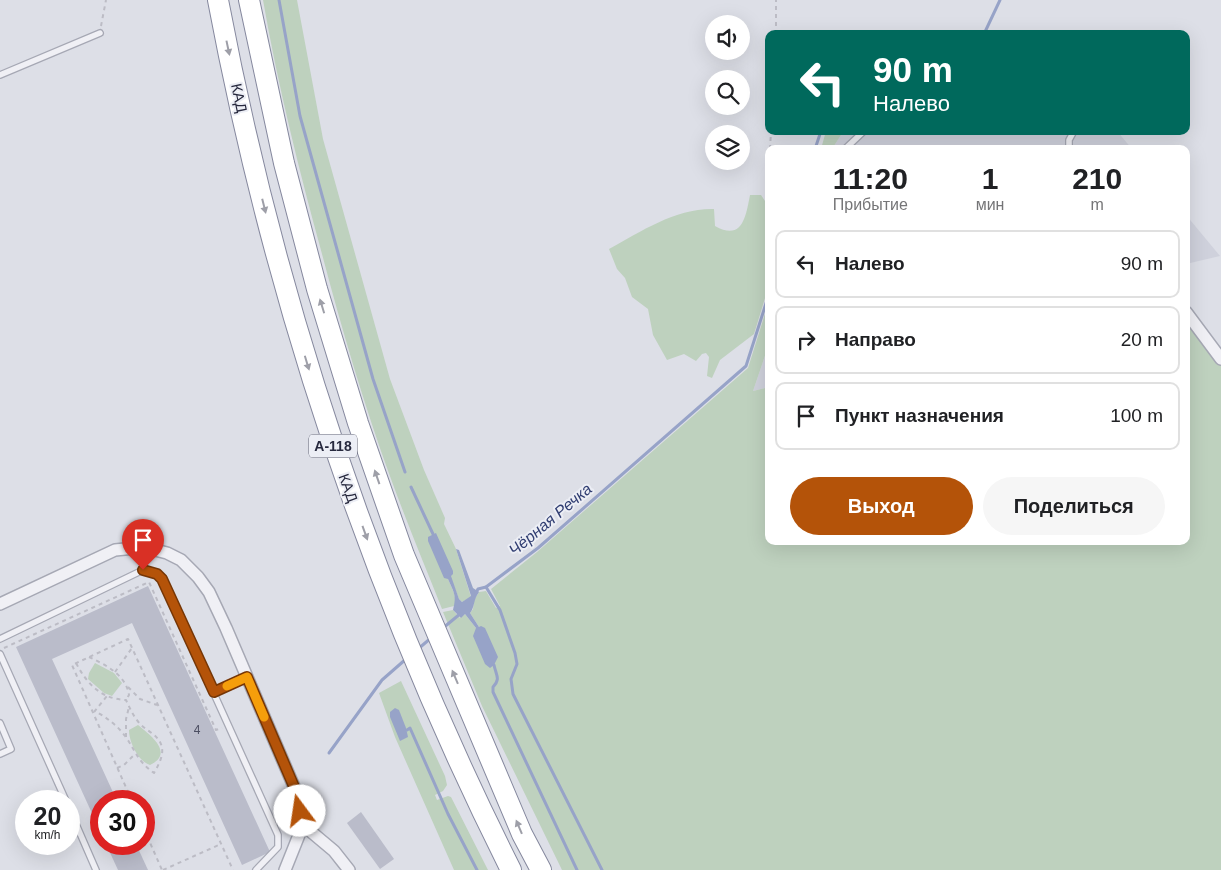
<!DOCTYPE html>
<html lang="ru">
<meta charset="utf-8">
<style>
:root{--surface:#fff;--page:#f6f6f6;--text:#202124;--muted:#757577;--line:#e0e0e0;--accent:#b45309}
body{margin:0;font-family:Arial,sans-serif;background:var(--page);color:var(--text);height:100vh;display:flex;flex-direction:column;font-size:19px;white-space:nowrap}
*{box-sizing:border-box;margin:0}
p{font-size:16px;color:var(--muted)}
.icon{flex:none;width:28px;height:28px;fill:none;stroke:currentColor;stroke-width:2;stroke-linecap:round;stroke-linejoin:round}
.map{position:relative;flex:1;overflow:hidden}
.side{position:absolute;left:765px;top:145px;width:425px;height:400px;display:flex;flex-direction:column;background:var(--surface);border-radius:10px;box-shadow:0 5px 20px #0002}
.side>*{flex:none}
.top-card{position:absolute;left:765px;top:30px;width:425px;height:105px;border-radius:10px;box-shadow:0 5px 20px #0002;background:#00695c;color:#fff;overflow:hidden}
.tools{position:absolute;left:705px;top:15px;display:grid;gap:10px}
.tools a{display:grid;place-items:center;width:45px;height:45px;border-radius:50%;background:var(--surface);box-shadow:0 5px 20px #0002;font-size:25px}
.speed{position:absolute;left:15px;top:790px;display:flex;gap:10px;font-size:25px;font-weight:700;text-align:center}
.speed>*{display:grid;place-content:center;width:65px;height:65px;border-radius:50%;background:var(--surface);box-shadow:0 5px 20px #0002;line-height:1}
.speed small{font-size:12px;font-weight:400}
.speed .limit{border:8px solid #d22;background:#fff;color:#111}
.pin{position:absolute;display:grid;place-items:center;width:42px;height:42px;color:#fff;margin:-51px -21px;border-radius:50% 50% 50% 0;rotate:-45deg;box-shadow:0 0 5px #0007}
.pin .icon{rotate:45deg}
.me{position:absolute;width:55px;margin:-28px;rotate:346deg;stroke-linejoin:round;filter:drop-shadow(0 0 4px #0008)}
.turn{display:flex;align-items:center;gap:18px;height:105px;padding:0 25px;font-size:22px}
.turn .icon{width:65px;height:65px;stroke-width:2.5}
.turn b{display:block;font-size:35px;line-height:42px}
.eta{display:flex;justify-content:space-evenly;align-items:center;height:85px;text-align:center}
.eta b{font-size:30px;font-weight:700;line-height:35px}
.action{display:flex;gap:10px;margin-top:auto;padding:10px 25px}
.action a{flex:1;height:58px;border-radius:30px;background:var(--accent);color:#fff;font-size:20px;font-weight:700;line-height:58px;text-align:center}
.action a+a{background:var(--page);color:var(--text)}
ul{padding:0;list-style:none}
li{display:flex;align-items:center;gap:15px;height:68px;margin:0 10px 8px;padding:0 15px;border:2px solid var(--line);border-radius:10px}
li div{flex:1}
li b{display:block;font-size:19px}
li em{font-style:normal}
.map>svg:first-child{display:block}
.built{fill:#cfd1dc}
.green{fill:#bed1be}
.water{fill:#97a3c8}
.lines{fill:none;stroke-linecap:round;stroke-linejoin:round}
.stream{stroke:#97a3c8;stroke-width:3}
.building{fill:#babcca}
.lane-casing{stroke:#a6a8b4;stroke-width:8}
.street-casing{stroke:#a6a8b4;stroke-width:14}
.highway-casing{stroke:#85889e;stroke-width:22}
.path{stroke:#bcbcc5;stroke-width:2;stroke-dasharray:4 4;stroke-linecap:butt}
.lane{stroke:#f0f0f5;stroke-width:5.5}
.street{stroke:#f0f0f5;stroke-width:11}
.highway{stroke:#fff;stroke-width:20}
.oneway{fill:#9e9fa8}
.route-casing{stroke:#753606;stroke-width:12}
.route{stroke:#b45309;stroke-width:9}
.slow{stroke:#f59e0b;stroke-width:9}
.labels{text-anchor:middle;stroke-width:4;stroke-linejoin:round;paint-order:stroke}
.number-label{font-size:12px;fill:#4c4e61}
.shield{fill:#eceef5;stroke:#626475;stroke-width:1}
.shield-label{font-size:14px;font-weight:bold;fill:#27293e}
.street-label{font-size:15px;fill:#27293e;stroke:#eceef5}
.water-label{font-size:16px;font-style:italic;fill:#313e72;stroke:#eceef5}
</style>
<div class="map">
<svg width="1221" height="870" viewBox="0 0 1221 870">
<rect width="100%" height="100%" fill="#dddfe7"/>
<g class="built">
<path d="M849 131H1117L1132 149H1077L1075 147 1073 149H832L841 135Z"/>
<path d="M1186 215 1220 256 1186 264Z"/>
<path d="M769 344V387L753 391Z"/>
</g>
<g class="green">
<path d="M263 0H297L323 139 390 379 424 470 445 518 444 524 456 549 471 597 462 602 459 599 450 576 453 571 448 579 454 593 456 602 454 606 442 609C425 566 407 523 391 479 364 405 342 330 322 254 299 170 278 86 263 0Z"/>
<path d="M826 131H849L841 135 832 149H821Z"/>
<path d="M750 195H761L769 207V285L754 334 720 360 712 378 707 376 709 357 706 353 702 354 696 361 684 354 667 360 653 335 648 309 632 297 625 278 617 269 609 249C642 231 676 208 714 209L715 226C743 242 746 215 750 195Z"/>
<path d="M769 301V344L753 391 769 387V541H1186V318L1221 364V870H562L482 706 443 612 453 610 460 618 465 614 476 628 479 627 470 613 473 609 474 600 479 592 486 591 496 608 500 606 491 589 537 552 748 368Z"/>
<path d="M95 663 114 673 122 683 112 696 104 693 88 679 89 673Z"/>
<path d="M401 681 445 776 447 785 443 791 435 795 437 800 448 796 451 797 488 870H454L395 737 379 693Z"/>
<path d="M138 725C150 735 175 753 150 765 138 761 129 742 129 730Z"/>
</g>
<g class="water">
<path d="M436 533 453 571V574L451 576 459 599 462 602 471 596 456 549 459 550 473 588 479 592C473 600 475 607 470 613L479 627 481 626 485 628 498 657 494 665 490 668 485 664 473 636 476 628 465 614 461 618 453 610C457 595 454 593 448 579L444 578 428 541V537Z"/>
<path d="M395 708 399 710 406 728 408 737 400 741 390 717V712Z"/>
</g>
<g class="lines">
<g class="stream">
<path d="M279 0 300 116 373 379 405 472"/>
<path d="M984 34 1000 0"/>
<path d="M815 149 821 131"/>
<path d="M411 487 433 534"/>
<path d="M486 587 500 610 515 653 517 664 511 679 513 694 602 870"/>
<path d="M476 593 478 589 486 587 538 548 746 366 769 294"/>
<path d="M443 628 460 614"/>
<path d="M418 649 431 638"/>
<path d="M494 665C496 675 501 679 493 687V692L577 870"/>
<path d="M407 730 410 728 448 814 477 870"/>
<path d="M329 753 382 680 406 659"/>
</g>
</g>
<g class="building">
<path d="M148 586 270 852 242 865 132 623 52 659 117 801H101V833L16 647Z"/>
<path d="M361 812 394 859 380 869 347 823Z"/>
<path d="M106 844H136L148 870H118Z"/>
</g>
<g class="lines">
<defs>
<g id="lane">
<path d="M0 75 100 33"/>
<path d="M845 149 864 131"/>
<path d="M1069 149V140L1074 131"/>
<path d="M0 639 143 570 157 574 162 579 278 835V847L256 870"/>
<path d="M0 654 66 801"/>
<path d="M213 692 247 677"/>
<path d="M0 723 11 749 0 754"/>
<path d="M69 808 96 870"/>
</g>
<g id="street">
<path d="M1186 312 1221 359"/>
<path d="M0 604 115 550 135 548 151 549 167 553 181 560 198 577 209 592 226 628 295 789 303 825 285 870"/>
<path d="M303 825 334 851 349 870"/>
</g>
<g id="highway">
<path d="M218 0C275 302 373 595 511 870"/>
<path d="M249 0 284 163 317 289 358 423 404 555 522 834 541 870"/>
</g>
</defs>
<use href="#lane" class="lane-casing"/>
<use href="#street" class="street-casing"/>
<use href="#highway" class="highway-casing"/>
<g class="path">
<path d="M101 26 106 0"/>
<path d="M776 34V0"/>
<path d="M770 149 771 131"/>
<path d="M4 648 149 582 216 730 222 728"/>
<path d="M89 657C106 665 126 675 129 695L126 700"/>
<path d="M76 663C87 684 101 699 126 700 130 709 134 717 140 724 144 728 149 731 153 734 168 746 162 759 154 773 137 761 136 751 125 736 117 725 107 718 95 711"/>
<path d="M115 672 132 648"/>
<path d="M128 687 140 699 157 705"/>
<path d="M94 712 107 696"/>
<path d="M126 737V719L129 707"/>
<path d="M117 768 124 765 135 754"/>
<path d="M132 801 72 665 128 639 233 870"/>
<path d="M144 829 162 870"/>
<path d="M163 870 221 844"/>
</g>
<use href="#lane" class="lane"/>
<use href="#street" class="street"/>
<use href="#highway" class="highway"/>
</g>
<defs><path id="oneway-solid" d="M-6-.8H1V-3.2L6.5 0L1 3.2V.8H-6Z" transform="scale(1.25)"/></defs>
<g class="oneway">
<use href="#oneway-solid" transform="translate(228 48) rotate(78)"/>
<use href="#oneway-solid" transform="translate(264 206) rotate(76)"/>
<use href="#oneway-solid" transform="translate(322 306) rotate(-107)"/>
<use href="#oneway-solid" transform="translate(307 363) rotate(73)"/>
<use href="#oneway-solid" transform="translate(377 477) rotate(-109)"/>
<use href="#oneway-solid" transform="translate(365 533) rotate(70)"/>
<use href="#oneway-solid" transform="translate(455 677) rotate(-113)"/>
<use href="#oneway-solid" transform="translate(519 827) rotate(-113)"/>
</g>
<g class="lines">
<defs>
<path id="route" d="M143 570 157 574 162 579 214 692 247 677 295 789 300 811"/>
</defs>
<use href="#route" class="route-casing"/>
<use href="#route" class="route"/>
<path class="slow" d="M227 686 247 677 264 717"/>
</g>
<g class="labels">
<g class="number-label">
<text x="197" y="734">4</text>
</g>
<rect class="shield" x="309" y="434.5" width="48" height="23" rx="4"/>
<g class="shield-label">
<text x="333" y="451">А-118</text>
</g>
<g class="street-label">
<text transform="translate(239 98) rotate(78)" y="5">КАД</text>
<text transform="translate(348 488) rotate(70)" y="5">КАД</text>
</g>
<g class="water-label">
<text transform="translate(550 519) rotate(-40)" y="6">Чёрная Речка</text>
</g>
</g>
</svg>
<div class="tools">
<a><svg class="icon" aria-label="sound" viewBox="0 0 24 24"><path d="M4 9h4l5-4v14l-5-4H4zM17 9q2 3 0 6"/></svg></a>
<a><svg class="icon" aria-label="search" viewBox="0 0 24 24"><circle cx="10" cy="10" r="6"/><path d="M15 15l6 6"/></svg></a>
<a><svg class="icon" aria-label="layers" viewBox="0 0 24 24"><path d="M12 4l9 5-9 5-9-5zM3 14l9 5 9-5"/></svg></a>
</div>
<div class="speed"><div>20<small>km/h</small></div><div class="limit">30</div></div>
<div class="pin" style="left:143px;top:570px;background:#d93025"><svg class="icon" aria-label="arrive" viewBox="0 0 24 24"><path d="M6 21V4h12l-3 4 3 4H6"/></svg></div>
<svg class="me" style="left:300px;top:811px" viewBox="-20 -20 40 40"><circle r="19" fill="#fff"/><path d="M0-13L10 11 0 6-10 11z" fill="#b45309"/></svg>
<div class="top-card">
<div class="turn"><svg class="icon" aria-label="left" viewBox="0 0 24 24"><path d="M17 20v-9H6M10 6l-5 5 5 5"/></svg><div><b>90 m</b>Налево</div></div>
</div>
<section class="side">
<div class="eta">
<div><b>11:20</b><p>Прибытие</p></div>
<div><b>1</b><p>мин</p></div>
<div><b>210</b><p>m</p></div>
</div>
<ul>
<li><svg class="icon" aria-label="left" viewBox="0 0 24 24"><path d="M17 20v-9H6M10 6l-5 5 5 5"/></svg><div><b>Налево</b></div><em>90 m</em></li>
<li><svg class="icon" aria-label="right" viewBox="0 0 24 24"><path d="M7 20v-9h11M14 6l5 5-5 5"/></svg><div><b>Направо</b></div><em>20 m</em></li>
<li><svg class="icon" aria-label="arrive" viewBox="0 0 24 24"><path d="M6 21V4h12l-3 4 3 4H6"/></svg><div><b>Пункт назначения</b></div><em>100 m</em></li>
</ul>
<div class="action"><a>Выход</a><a>Поделиться</a></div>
</section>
</div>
